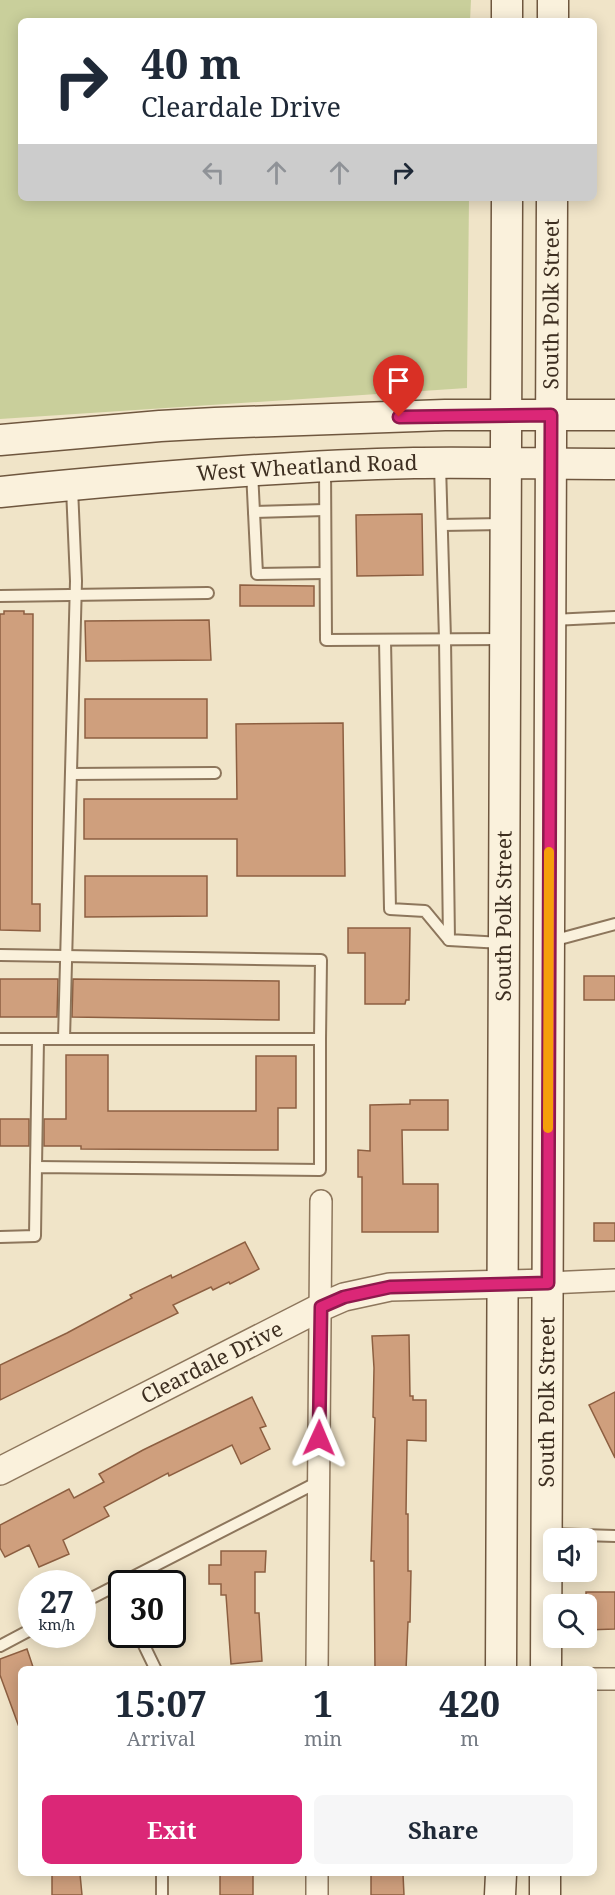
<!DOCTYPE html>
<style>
:root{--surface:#fff;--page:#f6f6f7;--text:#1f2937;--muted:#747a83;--accent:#db2777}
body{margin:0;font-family:"Noto Serif",serif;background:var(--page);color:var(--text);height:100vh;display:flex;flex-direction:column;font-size:22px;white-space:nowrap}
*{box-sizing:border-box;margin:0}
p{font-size:20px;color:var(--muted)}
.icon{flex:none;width:33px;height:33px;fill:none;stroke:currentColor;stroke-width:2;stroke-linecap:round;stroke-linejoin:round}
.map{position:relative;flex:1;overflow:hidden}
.panel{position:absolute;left:18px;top:1666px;width:579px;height:210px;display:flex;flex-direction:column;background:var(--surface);border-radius:9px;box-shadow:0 3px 15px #0003}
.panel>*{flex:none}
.banner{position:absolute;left:18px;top:18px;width:579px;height:183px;border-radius:9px;box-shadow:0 3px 15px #0003;background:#fff;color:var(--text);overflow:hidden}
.fabs{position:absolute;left:543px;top:1528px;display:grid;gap:12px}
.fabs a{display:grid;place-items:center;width:54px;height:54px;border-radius:9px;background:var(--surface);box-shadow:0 3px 15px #0003;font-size:30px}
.speed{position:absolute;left:18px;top:1570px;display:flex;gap:12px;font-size:30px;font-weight:700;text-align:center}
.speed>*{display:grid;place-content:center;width:78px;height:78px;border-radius:50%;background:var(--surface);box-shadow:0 3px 15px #0003;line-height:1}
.speed small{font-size:15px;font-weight:400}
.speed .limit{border:3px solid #111;border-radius:9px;background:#fff;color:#111}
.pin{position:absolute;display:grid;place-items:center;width:51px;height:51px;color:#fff;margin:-62px -26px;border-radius:50% 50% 50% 0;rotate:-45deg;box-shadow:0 0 6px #0007}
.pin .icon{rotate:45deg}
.me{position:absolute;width:66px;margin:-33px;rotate:1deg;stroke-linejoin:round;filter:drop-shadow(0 0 4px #0008)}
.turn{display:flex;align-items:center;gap:21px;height:126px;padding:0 24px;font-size:27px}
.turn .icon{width:78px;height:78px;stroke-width:2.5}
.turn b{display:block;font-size:42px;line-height:51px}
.lanes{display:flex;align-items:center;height:57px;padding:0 24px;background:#0003;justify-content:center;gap:30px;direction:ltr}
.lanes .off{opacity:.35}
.eta{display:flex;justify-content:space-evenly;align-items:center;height:102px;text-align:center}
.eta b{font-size:36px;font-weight:700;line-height:42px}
.primary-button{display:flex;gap:12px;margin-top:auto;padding:12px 24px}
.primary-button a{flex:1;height:69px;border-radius:9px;background:var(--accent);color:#fff;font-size:24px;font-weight:700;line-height:69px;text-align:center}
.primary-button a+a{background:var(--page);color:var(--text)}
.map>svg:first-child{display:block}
.green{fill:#c9cf9b}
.building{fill:#cf9f7d;stroke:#8d5f41;stroke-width:1.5}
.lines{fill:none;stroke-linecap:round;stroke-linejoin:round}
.service-casing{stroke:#8d765c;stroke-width:14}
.minor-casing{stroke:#8d765c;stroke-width:24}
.tertiary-casing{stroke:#8d765c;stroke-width:30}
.secondary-casing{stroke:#6f573f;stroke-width:33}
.service{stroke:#faf1dc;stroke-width:10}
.minor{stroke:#faf1dc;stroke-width:21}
.tertiary{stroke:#faf1dc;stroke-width:27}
.secondary{stroke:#faf1dc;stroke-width:30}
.route-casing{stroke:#8e194d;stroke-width:15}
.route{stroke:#db2777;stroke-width:10}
.slow{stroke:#f59e0b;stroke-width:10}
.labels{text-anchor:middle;stroke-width:6;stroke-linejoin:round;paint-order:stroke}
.street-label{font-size:21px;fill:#3d2e20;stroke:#f7eed8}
</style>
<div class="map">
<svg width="615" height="1895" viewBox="0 0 615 1895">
<rect width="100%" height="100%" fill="#f0e4c8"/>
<path class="green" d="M0 0H471L470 21H21V198H469L467 388 0 419Z"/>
<g class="building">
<path d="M422 514 423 575 357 576 356 515Z"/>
<path d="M240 585 314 586V606H240Z"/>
<path d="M4 611H24V614H33L32 904H40V931L0 930V614H4Z"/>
<path d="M209 620 211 660 86 661 85 621Z"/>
<rect x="85" y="699" width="122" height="39"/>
<path d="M343 723 345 876H237V839H84V799H237L236 724Z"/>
<path d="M85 876H207V916L85 917Z"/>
<path d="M348 928H410L409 1000H406L405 1004H365V953H348Z"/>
<rect x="584" y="976" width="31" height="24"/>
<path d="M0 979H58L57 1017H0Z"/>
<path d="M73 979 279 981V1020L72 1017Z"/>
<path d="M66 1055H108V1111H256V1056H296V1108H278V1150L81 1149V1146H44V1119H66Z"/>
<path d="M410 1100H448V1130H402L403 1184H438V1232H362V1177H358V1150L370 1151V1105L410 1104Z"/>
<rect x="0" y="1119" width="29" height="27"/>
<rect x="594" y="1223" width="21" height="18"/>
<path d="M245 1242 259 1269 230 1284 229 1282 213 1290 211 1287 173 1305 178 1313 0 1400V1365L67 1333 132 1298 130 1295 171 1275 172 1278Z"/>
<path d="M409 1335 410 1396H413V1400H426V1441L407 1440 406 1514H408V1571H411L410 1622H408L406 1670H375L374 1561H371L375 1418 373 1417 374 1368 372 1336Z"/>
<path d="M615 1392V1458L589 1405Z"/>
<path d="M252 1397 266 1426 260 1428 270 1449 241 1464 232 1445 169 1476 168 1473 104 1507 109 1516 63 1540 69 1554 39 1567 29 1545 5 1557 0 1548V1525L69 1489 74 1498 104 1482 99 1474 143 1450Z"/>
<path d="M221 1551H266L265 1572H255V1613H259L262 1661 231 1664 226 1595H221V1584H209V1565H221Z"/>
<path d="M586 1592H615V1629L586 1630Z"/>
<path d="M27 1649 34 1670H21V1726L19 1727 0 1675V1659Z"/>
<path d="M52 1874H80L82 1895H52Z"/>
<rect x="220" y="1874" width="33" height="21"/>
<path d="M371 1874H403L404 1895H371Z"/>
</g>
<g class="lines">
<defs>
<g id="service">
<path d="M440 465 445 639 449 940 502 943"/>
<path d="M325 467 326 640 503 639"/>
<path d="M252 471 257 574 325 573"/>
<path d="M254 512 325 510"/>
<path d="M442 525 503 524"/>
<path d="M0 596 208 593"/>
<path d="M552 620 615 617"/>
<path d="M385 640 390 909 425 911 449 940"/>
<path d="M71 774 215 773"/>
<path d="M552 941 615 924"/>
<path d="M0 955 321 960 320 1039H64"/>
<path d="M0 1039H64L76 581 72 488"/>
<path d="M36 1167 38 1039"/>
<path d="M0 1237 35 1236 36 1167 320 1170V1039"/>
<path d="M550 1534 615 1536"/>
<path d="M82 1603 318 1482"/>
<path d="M139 1635 156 1670"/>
<path d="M0 1646 32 1629"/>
<path d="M162 1874V1895"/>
</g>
<g id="minor">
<path d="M548 1283 615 1280"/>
<path d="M317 1670 321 1201"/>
<path d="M594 1679H615"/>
<path d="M317 1895V1874"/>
</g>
<g id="tertiary">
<path id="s1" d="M0 1471 321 1307 344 1297 390 1287 548 1283"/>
</g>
<g id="secondary">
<path d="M507 0V21"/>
<path d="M553 21V0"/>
<path d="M0 440 160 426 215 423 445 415H615"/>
<path id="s2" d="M0 492C137 478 276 466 414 463 481 462 548 464 615 464"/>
<path id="s3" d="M501 1670 507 198"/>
<path id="s4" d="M546 1670 552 198"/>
<path d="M500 1895 501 1874"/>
<path d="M545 1895V1874"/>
</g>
</defs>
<use href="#service" class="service-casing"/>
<use href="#minor" class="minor-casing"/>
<use href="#tertiary" class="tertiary-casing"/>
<use href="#secondary" class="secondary-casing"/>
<use href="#service" class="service"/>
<use href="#minor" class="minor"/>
<use href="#tertiary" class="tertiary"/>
<use href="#secondary" class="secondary"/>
</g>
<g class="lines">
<defs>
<path id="route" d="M319 1438 321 1307 344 1297 390 1287 548 1283 551 415 399 417"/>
</defs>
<use href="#route" class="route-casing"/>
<use href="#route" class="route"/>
<path class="slow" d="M548 1128 549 852"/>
</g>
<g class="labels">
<g class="street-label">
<text dy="7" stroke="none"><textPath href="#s4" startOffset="1366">South Polk Street</textPath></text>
<text dy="7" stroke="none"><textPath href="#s2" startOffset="308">West Wheatland Road</textPath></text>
<text dy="7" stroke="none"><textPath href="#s3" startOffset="754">South Polk Street</textPath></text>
<text dy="7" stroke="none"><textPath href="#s1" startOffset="238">Cleardale Drive</textPath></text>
<text dy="7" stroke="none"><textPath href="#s4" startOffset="268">South Polk Street</textPath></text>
</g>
</g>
</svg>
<div class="fabs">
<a><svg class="icon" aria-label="sound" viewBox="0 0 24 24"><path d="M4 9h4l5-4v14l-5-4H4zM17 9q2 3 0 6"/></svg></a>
<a><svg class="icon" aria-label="search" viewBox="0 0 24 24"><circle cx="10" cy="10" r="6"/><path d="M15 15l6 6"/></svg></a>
</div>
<div class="speed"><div>27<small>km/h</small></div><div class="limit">30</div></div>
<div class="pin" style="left:399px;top:417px;background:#d93025"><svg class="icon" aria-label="arrive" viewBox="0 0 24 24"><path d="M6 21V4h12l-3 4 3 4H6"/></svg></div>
<svg class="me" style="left:319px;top:1438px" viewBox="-20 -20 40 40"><path d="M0-17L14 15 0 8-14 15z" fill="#db2777" stroke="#fff" stroke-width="4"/></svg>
<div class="banner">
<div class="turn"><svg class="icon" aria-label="right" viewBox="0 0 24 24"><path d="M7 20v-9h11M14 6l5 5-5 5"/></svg><div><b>40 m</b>Cleardale Drive</div></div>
<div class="lanes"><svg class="icon off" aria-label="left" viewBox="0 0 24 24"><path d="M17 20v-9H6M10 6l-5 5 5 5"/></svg><svg class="icon off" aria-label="ahead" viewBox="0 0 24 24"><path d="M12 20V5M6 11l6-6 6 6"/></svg><svg class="icon off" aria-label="ahead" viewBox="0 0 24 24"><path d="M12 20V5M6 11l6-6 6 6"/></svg><svg class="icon" aria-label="right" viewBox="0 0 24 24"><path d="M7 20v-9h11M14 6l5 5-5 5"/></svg></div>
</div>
<section class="panel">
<div class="eta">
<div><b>15:07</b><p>Arrival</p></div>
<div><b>1</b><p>min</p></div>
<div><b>420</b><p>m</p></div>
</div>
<div class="primary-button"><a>Exit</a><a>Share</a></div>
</section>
</div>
